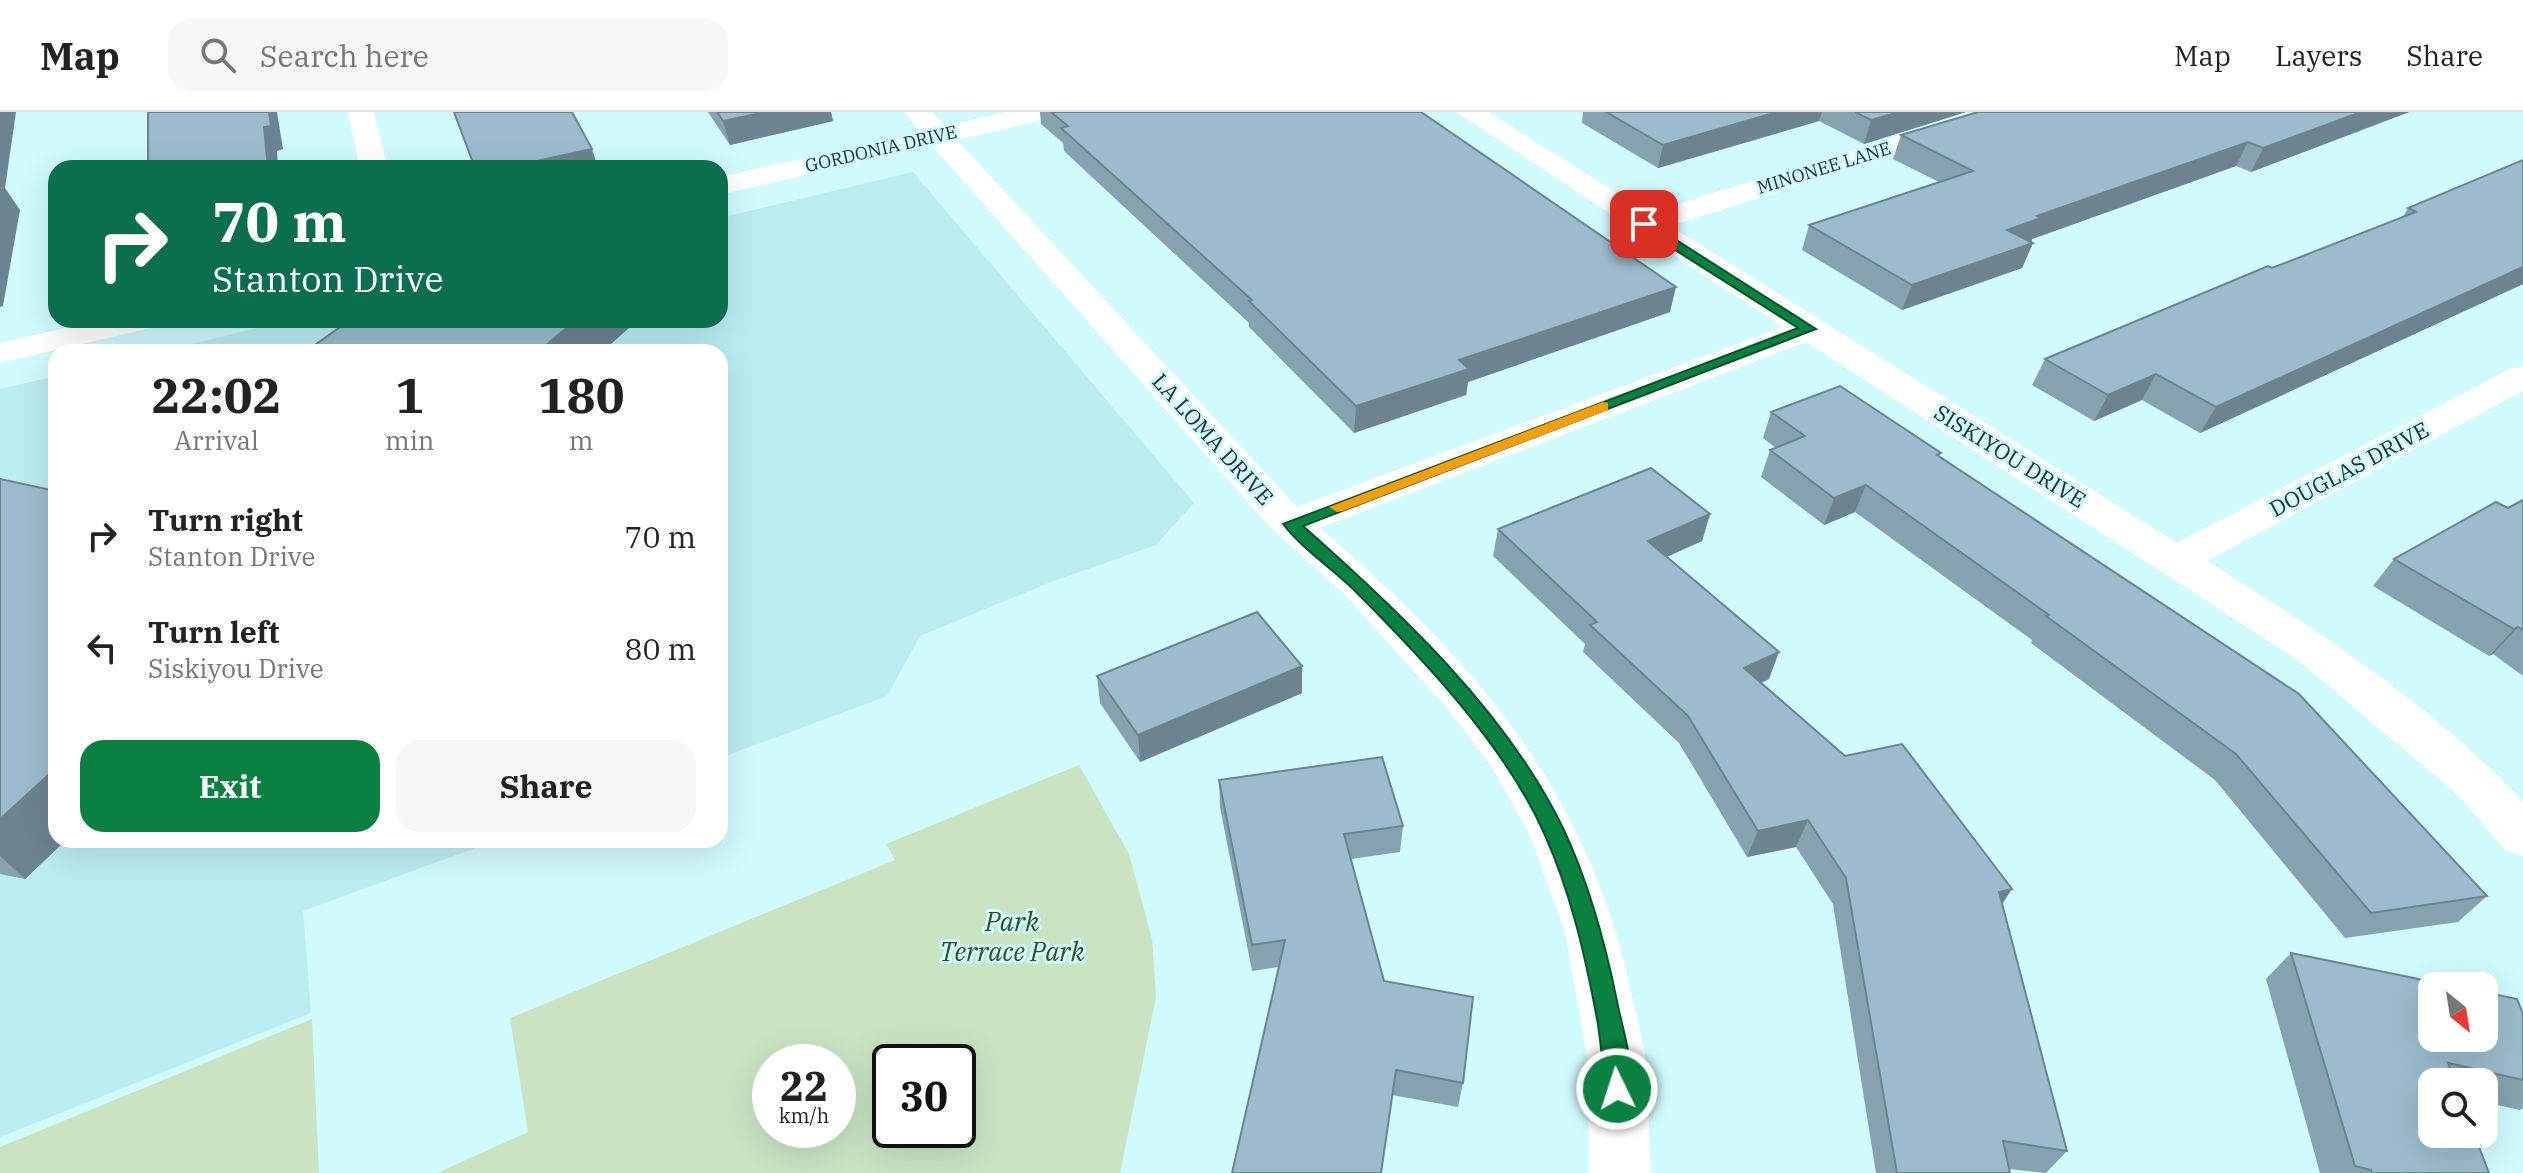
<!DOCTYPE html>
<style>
:root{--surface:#fff;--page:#f6f6f6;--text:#222;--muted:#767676;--line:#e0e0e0;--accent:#0b8043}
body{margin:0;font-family:"IBM Plex Serif",serif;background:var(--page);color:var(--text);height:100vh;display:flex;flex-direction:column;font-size:30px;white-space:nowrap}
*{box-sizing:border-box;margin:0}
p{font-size:26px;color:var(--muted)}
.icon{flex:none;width:44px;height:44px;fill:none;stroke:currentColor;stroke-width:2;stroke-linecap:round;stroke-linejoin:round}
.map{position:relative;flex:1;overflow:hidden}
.side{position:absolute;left:48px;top:232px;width:680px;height:504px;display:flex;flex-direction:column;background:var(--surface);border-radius:24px;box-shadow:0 8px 32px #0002}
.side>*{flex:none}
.hud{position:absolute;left:48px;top:48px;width:680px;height:168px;border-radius:24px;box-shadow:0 8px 32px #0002;background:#0b6e4f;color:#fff;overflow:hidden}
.needle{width:52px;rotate:150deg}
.controls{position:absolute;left:2418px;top:860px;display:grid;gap:16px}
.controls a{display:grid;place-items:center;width:80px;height:80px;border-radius:16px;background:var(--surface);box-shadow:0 8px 32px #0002;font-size:40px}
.speed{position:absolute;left:752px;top:932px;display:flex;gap:16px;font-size:40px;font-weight:700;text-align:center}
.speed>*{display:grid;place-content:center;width:104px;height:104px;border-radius:50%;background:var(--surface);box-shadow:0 8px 32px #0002;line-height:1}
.speed small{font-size:20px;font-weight:400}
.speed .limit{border:4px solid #111;border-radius:12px;background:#fff;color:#111}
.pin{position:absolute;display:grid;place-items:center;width:68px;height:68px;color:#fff;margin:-34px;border-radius:16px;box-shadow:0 4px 12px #0006}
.me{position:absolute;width:88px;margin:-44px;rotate:356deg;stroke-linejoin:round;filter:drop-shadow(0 0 6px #0008)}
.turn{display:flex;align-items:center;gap:28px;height:168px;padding:0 32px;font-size:36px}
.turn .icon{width:104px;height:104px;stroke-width:2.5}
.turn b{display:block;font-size:56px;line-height:68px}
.eta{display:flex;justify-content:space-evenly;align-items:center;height:136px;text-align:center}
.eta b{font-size:48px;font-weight:700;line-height:56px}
.button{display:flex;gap:16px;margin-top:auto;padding:16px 32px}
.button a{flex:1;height:92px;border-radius:24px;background:var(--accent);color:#fff;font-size:32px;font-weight:700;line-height:92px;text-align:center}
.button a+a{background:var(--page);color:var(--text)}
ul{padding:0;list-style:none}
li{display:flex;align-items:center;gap:24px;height:112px;padding:0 32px}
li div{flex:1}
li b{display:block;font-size:30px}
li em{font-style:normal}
header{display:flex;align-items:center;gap:48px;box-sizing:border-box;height:112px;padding:0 40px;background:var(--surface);border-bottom:2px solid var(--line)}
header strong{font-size:38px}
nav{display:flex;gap:44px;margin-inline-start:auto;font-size:28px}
.search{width:560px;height:72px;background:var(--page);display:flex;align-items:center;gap:20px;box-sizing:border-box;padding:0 28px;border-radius:24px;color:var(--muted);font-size:30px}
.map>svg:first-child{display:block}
.built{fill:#bbedf0}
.green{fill:#cae4c3;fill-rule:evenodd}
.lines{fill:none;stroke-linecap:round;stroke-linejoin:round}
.street{fill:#fff;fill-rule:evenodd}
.wall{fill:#86a2b0}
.shaded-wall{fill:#6d8490}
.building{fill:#9cbccd;stroke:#6d8490;stroke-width:2}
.route{fill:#0b8043;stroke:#07532c;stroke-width:2}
.slow{fill:#f59e0b}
.labels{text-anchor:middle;stroke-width:6;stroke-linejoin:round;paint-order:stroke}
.far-street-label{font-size:18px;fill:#203031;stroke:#d1fafd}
.street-label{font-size:22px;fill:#203031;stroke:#d1fafd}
.near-park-label{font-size:26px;font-style:italic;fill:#2b5220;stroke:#d1fafd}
</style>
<header>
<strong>Map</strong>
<div class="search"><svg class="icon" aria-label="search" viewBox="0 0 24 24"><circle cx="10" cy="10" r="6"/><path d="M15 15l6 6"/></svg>Search here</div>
<nav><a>Map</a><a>Layers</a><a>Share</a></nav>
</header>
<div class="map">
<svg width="2523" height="1061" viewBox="0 0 2523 1061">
<rect width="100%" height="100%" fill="#d1fafd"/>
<g class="built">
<path d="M913 60 1194 391 1156 433 1051 470 920 524 887 584 720 646V240H157L292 208H720V106Z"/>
<path d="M56 264V728H497L303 799 311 901 0 1025V277Z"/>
</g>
<g class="green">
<path d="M1079 653 1129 742 1152 827 1156 885 1120 1061H437L528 1020 510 906 895 748 886 732ZM770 950H838V1018H770ZM890 950H958V1018H890Z"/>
<path d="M312 907 319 1061H0V1035Z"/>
</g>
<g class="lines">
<g class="street">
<path d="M348 0H374L388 56H360Z"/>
<path d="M904 0H932L945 14 1006 0H1055L1052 6 957 28 1297 395 1783 215 1456 0H1488L1649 101 1976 0H2017L2014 6 1670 114 2177 431 2510 257 2523 254V279L2207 449C2317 518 2435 595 2523 690V744L2505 738 2458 683 2295 546 1806 230 1320 416C1472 546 1589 679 1631 880 1636 904 1644 928 1646 952 1649 988 1649 1025 1651 1061H1589L1588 949 1565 820 1529 721 1491 654 1447 596 1345 483 1269 414 932 34 720 83V65L920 20Z"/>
<path d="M99 208H160L155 215 0 251V231Z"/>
</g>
</g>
<g class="wall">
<path d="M708 0H831L833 9 730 33Z"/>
<path d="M1040 0H1421L1670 200 1468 270 1466 283 1354 321 1249 215V211L1064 39 1063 31 1041 12Z"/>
<path d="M1583 0H1966L1864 32 1819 9 1658 56 1582 11Z"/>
<path d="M2409 0 2251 60 2236 54 2032 127 2031 130 2033 131 2022 156 1902 198 1802 138 1809 113 1939 70 1893 47 1901 23Z"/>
<path d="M2523 48V172L2200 321 2142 288 2094 309 2032 273 2045 247 2403 105 2408 96Z"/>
<path d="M1771 300 1941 341 1939 344 2487 784 2458 810 2345 826 2215 668 2031 531 2032 528 1855 400 1824 413 1761 365 1770 338 1776 336 1763 326Z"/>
<path d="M0 367 56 728H66L25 767 0 762Z"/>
<path d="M2523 388V564L2493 542 2489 544 2373 474 2394 447 2508 396Z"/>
<path d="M1710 402 1702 429 1667 445 1769 567 1761 571 2002 793 2067 1039 2046 1061 2009 1057 2010 1061H1876L1833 792 1796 735 1747 745 1679 631 1583 540 1585 532 1493 444 1498 417Z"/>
<path d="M1302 554V581L1140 650 1100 591 1097 564Z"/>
<path d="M1219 668 1403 714 1400 740 1351 747 1384 869 1463 971 1458 995 1392 983 1279 855 1252 859 1220 695Z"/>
<path d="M2291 841 2523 902V996L2520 998 2484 990V970H2432L2489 1061H2320L2266 867Z"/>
</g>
<g class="shaded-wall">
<path d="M0 0H16L5 76 20 98 3 194 0 195Z"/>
<path d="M269 0H277L283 37 277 39 278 56H268L264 15Z"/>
<path d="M765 0H831L833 9 730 33 723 9Z"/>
<path d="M1777 0H1822L1819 9 1658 56 1663 33Z"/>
<path d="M1899 0H1966L1864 32 1871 8Z"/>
<path d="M2361 0H2409L2251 60 2263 36Z"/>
<path d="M2248 30 2236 54 2032 127 2031 131 2007 118 2037 104Z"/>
<path d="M592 37 598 56H505Z"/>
<path d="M2033 131 2022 156 1902 198 1912 173Z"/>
<path d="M2523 155V172L2200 321 2216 295Z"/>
<path d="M1676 175 1670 200 1468 270 1466 283 1354 321 1356 294 1459 248Z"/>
<path d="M576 208H638L602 240H538Z"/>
<path d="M2156 262 2142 288 2094 309 2108 283Z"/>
<path d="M1866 373 1855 400 1824 413 1834 386Z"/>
<path d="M1710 402 1702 429 1641 456 1648 429Z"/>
<path d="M2518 515 2493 542 2489 544 2514 517Z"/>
<path d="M1779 540 1769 567 1735 583 1744 556Z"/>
<path d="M1302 554V581L1140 650 1138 623Z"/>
<path d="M56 656V728H66L25 767 0 744V707Z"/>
<path d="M1808 708 1796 735 1747 745 1758 719Z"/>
<path d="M2012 777 1995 803 1999 780Z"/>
</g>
<g class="building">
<path d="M148 0H269L271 14 264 15 268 56H148Z"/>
<path d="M454 0H572L592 37 505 56H475Z"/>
<path d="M717 0H765L723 9Z"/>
<path d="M1051 0H1421L1676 175 1459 248 1469 257 1356 294 1249 189 1252 188 1061 16 1068 14Z"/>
<path d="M1606 0H1777L1663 33Z"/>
<path d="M1855 0H1899L1871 8Z"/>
<path d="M1978 0H2361L2263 36 2248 30 2037 104 2041 106 2007 118 2033 131 1912 173 1809 113 1973 59 1901 23Z"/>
<path d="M2523 48V155L2216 295 2156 262 2108 283 2045 247 2268 154 2272 156 2416 100 2408 96Z"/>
<path d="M0 74H3L0 88Z"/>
<path d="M350 208H576L538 240H305Z"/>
<path d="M1840 274 1941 341 1937 343 2299 582 2487 784 2371 801 2236 642 2046 504 2049 503 1866 373 1834 386 1770 338 1805 324 1771 300Z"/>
<path d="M1651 356 1710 402 1648 429 1779 540 1744 556 1845 644 1902 632 2012 777 1999 780 2067 1039 2003 1029 2010 1061H1897L1846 766 1808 708 1758 719 1688 604 1590 513 1597 510 1498 417Z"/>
<path d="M0 367 56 379V656L0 707Z"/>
<path d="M2523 388V518L2518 515 2514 517 2394 447 2496 390 2508 396Z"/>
<path d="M1257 500 1302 554 1138 623 1097 564Z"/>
<path d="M1382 645 1403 714 1344 722 1384 869 1473 885 1463 971 1396 958 1381 1061H1232L1285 828 1252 833 1219 668Z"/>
<path d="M2291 841 2453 874H2432V926H2484V880L2517 887 2523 902V968L2448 951 2455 970H2432V1022H2474L2489 1061H2372L2371 1058 2355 1054Z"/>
</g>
<path class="route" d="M1639 110H1648L1816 217 1303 414C1398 498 1507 600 1563 716 1589 771 1605 830 1617 889 1622 917 1638 958 1626 985L1617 988 1609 985C1603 970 1601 926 1597 907 1585 843 1571 781 1544 721 1504 632 1423 547 1354 478 1332 456 1302 437 1283 412L1798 216 1639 115Z"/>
<path class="slow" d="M1603 290 1608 291V298L1343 399 1337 400 1329 395Z"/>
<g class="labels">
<g class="far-street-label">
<text transform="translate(881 37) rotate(-13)" y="6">GORDONIA DRIVE</text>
<text transform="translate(1824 56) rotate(-17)" y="6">MINONEE LANE</text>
</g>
<g class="street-label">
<text transform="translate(1213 327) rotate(48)" y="8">LA LOMA DRIVE</text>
<text transform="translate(2010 344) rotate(32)" y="8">SISKIYOU DRIVE</text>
<text transform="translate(2349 357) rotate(-28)" y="8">DOUGLAS DRIVE</text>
</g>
<g class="near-park-label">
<text x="1012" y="819">Park<tspan x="1012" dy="30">Terrace Park</tspan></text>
</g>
</g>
</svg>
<div class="controls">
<a><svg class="needle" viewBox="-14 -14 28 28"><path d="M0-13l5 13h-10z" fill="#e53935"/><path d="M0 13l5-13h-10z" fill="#767676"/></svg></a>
<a><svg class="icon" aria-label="search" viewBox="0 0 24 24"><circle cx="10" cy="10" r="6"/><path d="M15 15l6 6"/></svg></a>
</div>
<div class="speed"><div>22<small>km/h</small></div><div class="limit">30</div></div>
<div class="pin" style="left:1644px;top:112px;background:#d93025"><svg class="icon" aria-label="arrive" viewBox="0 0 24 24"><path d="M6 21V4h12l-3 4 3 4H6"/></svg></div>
<svg class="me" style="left:1617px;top:977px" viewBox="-20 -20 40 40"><circle r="17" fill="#0b8043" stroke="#fff" stroke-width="3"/><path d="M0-11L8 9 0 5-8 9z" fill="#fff"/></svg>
<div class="hud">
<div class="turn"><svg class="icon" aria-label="right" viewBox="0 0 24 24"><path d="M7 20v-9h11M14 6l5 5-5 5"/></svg><div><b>70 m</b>Stanton Drive</div></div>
</div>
<section class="side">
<div class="eta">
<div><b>22:02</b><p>Arrival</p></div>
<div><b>1</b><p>min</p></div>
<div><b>180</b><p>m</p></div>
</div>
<ul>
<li><svg class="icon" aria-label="right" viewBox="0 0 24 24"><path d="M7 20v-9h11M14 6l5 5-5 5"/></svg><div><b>Turn right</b><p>Stanton Drive</p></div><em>70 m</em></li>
<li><svg class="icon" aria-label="left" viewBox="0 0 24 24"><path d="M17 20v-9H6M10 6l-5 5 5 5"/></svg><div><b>Turn left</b><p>Siskiyou Drive</p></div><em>80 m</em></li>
</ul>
<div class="button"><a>Exit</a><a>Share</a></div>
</section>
</div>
